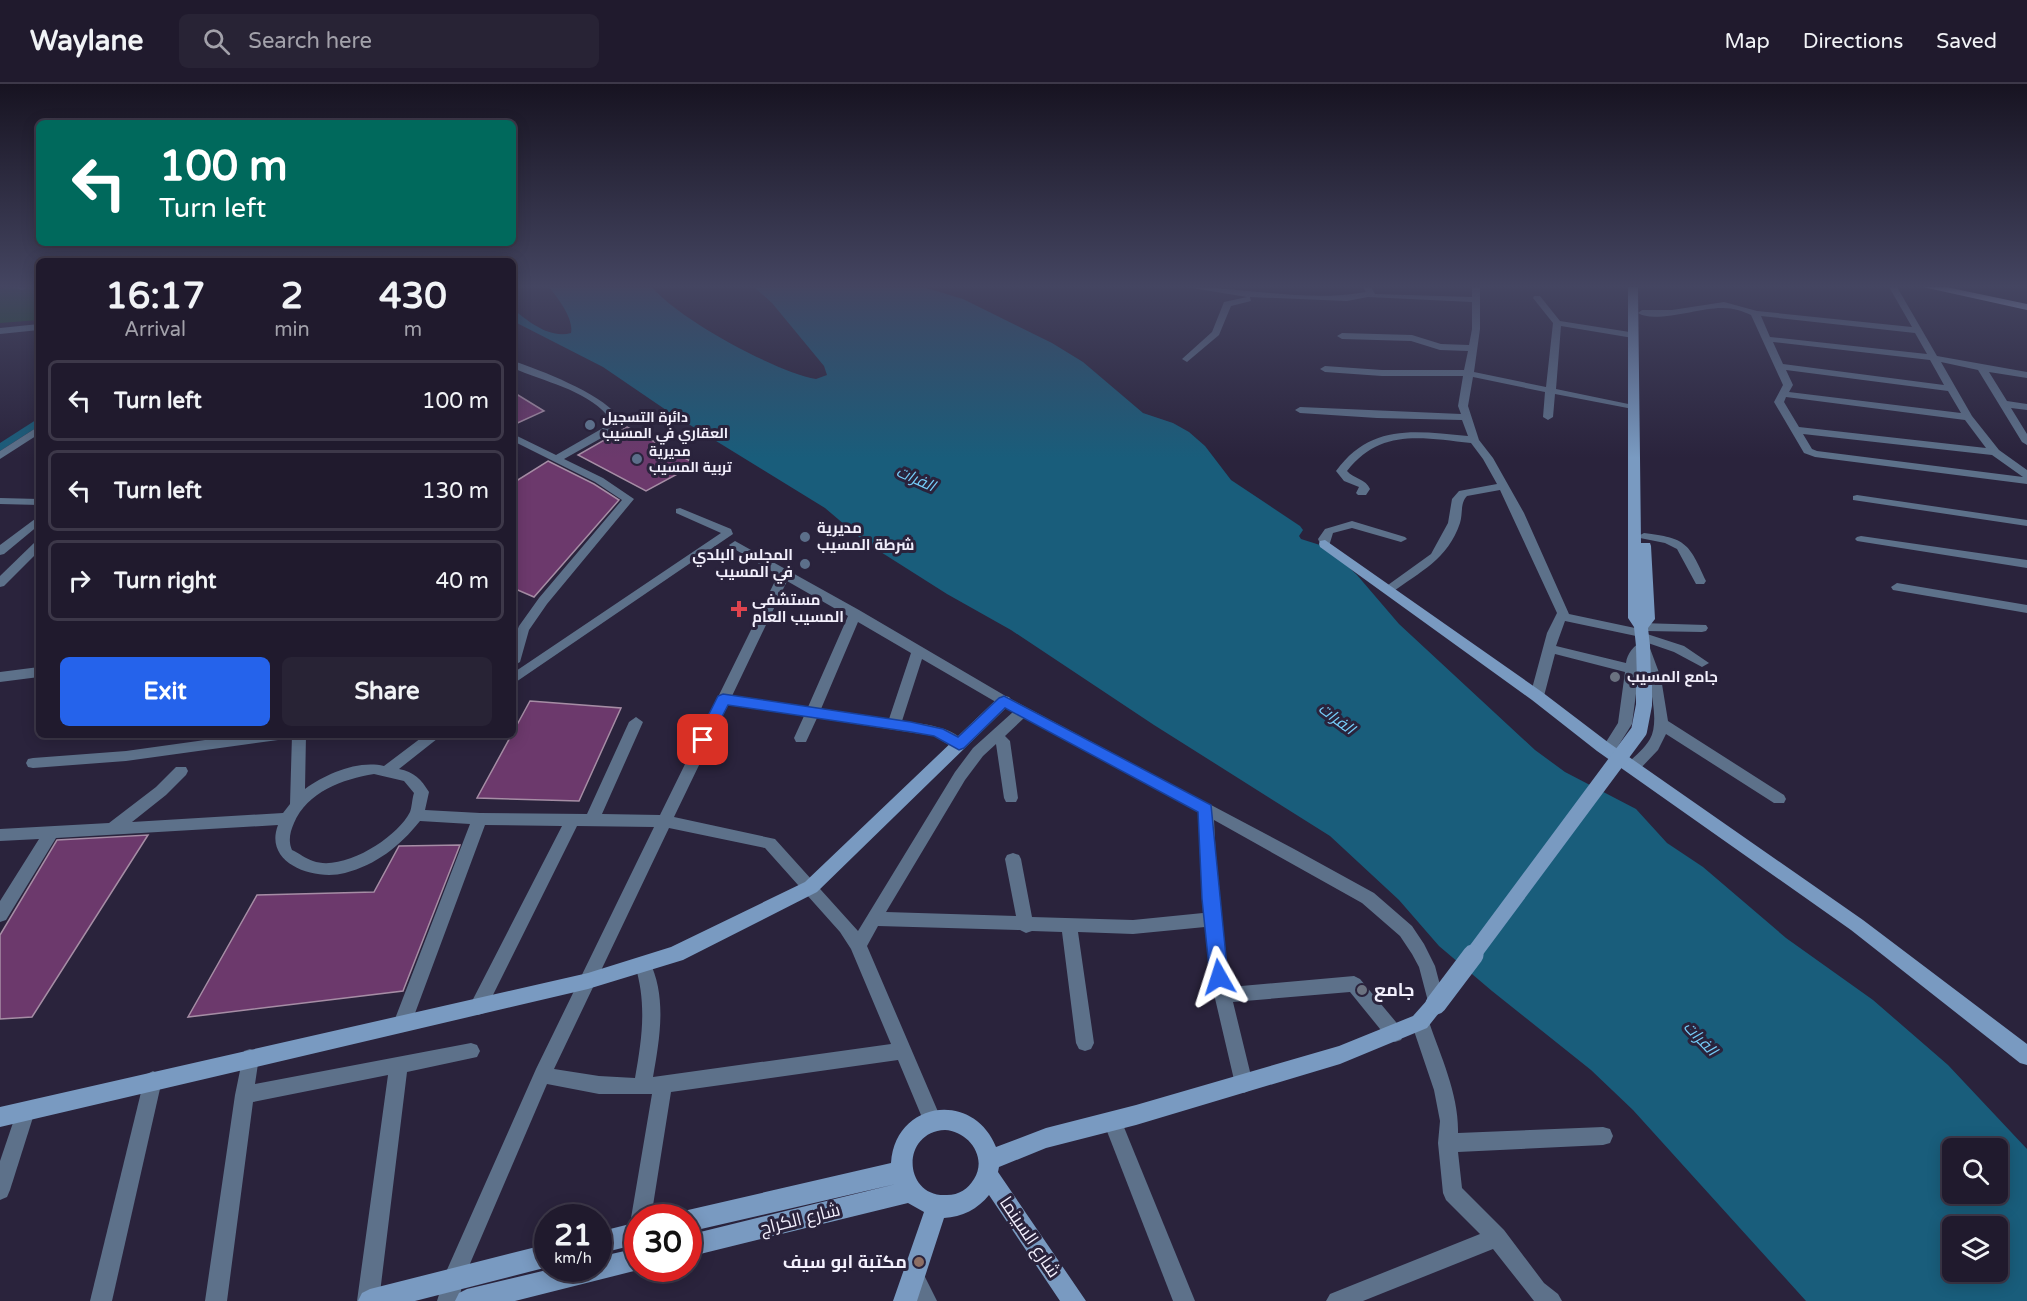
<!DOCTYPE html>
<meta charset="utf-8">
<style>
:root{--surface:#201a2d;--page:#282335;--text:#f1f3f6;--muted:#a2a1aa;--line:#3d3849;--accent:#2563eb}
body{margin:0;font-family:"Varela Round",Cairo,sans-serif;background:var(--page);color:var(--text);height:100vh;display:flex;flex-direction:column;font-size:22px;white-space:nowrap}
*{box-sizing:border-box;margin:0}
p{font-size:20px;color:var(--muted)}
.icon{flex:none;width:33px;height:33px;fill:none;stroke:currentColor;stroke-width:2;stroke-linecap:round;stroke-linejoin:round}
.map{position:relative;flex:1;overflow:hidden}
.sheet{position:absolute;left:36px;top:174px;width:480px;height:480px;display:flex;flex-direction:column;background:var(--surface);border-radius:9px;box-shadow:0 3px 15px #0003,0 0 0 2px var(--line)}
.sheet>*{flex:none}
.guide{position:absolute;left:36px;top:36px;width:480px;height:126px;border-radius:9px;box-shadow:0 3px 15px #0003,0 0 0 2px var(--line);background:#00695c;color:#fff;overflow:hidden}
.tools{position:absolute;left:1942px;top:1054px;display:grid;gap:12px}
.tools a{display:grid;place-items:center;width:66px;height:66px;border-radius:9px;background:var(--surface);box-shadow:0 3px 15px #0003,0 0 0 2px var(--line);font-size:30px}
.speed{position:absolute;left:534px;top:1120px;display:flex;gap:12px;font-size:30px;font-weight:700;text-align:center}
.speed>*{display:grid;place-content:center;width:78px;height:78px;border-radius:50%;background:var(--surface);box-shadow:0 3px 15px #0003,0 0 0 2px var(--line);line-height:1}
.speed small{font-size:15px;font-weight:400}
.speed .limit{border:9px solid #d22;background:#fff;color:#111}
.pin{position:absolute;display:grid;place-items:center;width:51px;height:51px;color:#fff;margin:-26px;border-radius:12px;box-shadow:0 3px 9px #0006}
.me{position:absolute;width:66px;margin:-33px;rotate:354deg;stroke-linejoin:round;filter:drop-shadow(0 0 4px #0008)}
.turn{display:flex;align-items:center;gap:21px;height:126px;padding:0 24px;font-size:27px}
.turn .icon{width:78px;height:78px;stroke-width:2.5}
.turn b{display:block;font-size:42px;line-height:51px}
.eta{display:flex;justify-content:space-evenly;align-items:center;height:102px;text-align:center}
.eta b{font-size:36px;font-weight:700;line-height:42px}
.action{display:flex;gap:12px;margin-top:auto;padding:12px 24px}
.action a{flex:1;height:69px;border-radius:9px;background:var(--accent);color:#fff;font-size:24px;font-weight:700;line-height:69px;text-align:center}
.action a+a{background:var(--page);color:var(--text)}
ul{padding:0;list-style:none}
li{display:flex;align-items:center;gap:18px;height:81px;margin:0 12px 9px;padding:0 12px;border:3px solid var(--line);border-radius:9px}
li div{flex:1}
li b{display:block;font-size:22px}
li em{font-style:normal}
header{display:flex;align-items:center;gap:36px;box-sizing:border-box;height:84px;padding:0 30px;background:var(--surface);border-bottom:2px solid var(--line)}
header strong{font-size:28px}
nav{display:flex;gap:33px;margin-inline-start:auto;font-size:21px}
.search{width:420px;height:54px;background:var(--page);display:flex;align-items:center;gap:15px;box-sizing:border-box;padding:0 21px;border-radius:9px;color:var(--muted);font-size:22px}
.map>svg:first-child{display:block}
.green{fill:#1a4d2a}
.water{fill:#195d7b;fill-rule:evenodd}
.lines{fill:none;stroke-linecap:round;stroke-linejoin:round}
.canal{fill:#195d7b;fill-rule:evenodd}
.building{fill:#6c396c;stroke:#a68da5;stroke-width:1.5}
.street{fill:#5d718a;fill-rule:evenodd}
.secondary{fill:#799ac1;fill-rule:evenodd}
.highway{fill:#b7d5fa;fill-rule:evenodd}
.secondary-bridge-far2{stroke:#799ac1;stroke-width:14}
.secondary-bridge-far1{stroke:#799ac1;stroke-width:16}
.secondary-bridge{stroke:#799ac1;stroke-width:21}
.route{fill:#2563eb;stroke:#184099;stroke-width:1.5}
.service-dot{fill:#5c6f8a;stroke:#2a233c;stroke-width:2}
.health-dot{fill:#e0444e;stroke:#2a233c;stroke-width:2}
.worship-dot{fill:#6b7280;stroke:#2a233c;stroke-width:2}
.education-dot{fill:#8d6e63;stroke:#2a233c;stroke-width:2}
.labels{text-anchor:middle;stroke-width:6;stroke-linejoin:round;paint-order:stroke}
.far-poi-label{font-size:14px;font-weight:bold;fill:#f2effc;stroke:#2a233c;text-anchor:start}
.poi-label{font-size:15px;font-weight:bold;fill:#f2effc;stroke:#2a233c;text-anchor:start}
.water-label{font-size:16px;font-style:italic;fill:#76cefa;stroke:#2a233c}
.near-poi-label{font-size:18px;font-weight:bold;fill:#f2effc;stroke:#2a233c;text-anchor:start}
.near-street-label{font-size:18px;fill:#f2effc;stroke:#2a233c}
</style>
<header>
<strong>Waylane</strong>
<div class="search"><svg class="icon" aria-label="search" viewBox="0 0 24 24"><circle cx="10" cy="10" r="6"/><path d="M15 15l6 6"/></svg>Search here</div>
<nav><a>Map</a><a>Directions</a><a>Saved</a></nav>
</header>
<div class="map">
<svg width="2027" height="1217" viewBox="0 0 2027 1217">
<rect width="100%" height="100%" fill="#2a233c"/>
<path class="green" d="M10 203H39V236L0 239V205Z"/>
<path class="water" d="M549 203H652C678 235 776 288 816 295L827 291 824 282 772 219 754 203H923L963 215 1052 259 1083 278 1143 329 1173 339 1189 348 1205 362 1231 396 1300 442 1303 446 1299 452 1301 455 1320 461 1339 474 1357 491 1399 540 1535 666 1565 688 1636 725 1667 759 1703 783 1786 854 1873 916 1948 981 2027 1065V1217H1806L1633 1026 1591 986 1492 907 1439 862 1399 816 1330 752 1154 641 1011 546 947 510 865 458 825 424 669 328 603 283 513 237V225C529 238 550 255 571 249 574 235 558 214 549 203ZM1953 1065H1998V1110H1953ZM1953 1143H1998V1188H1953Z"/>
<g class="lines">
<path class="canal" d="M39 334V342L0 367V359Z"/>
</g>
<g class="building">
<path d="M513 308 544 327 513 341Z"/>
<path d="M627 343 696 380 646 407 578 371Z"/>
<path d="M548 377 594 400 619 416 534 513 513 504V399Z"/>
<path d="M530 617 621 624 579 717 477 714Z"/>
<path d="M148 751 32 933 0 935V851L57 756Z"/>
<path d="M460 761 403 907 188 933 257 811 374 808 399 762Z"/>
</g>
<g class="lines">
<g class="street">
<path d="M11 203H27L23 206Z"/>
<path d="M1186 203C1245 203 1306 219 1366 208L1363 203H1371L1375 210 1472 213V203H1480V245L1474 288 1546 303 1553 239 1533 214 1534 212H1540L1560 237 1636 249V253L1633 254 1561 242 1556 305 1638 322V326L1555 310 1553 333 1548 336 1543 333 1545 308 1473 293 1468 322 1479 356 1493 374 1524 429 1569 530 1635 544 1637 540 1641 539 1706 541 1708 544 1706 547 1702 548 1646 547 1647 550 1684 562 1709 579 1702 583 1674 568 1648 559 1661 594 1668 637 1784 711 1786 715 1784 719H1774L1666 650 1658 666 1638 687H1628L1626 683 1628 679C1635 672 1645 664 1650 655 1661 636 1648 592 1641 572L1632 640 1613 670H1603L1601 666 1618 639 1625 588 1555 570 1544 612 1537 617 1532 615 1530 612 1547 549 1557 529 1500 406 1467 412C1460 419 1463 430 1460 439 1448 475 1420 488 1391 509L1387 510 1381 506 1431 470 1448 439 1452 415 1459 407 1497 400 1483 375 1471 359C1422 354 1381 344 1347 387 1354 395 1366 395 1370 405L1366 411H1358L1356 409 1359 403 1344 397 1336 387C1371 339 1415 347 1468 352L1462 336 1377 334 1300 329 1295 326 1300 323 1461 330 1458 322 1463 292H1382L1325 288 1320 285 1325 282 1382 286H1464L1468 267 1440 266 1411 257 1342 255 1337 252 1342 249 1412 251 1441 260 1469 261 1472 245V218L1368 213 1347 217 1250 213 1251 217 1231 222 1219 251 1187 278 1182 275 1212 248 1224 218 1247 213ZM1565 537 1636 552 1637 556 1643 558C1634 560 1627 570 1626 579L1556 562Z"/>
<path d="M1889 203H1897L1937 272 2027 288V294L1989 288 2007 317 2027 320V326L2011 324 2027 350V361L2022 358 1978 286 1941 278 1972 332 1999 366 2027 386V400L1815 373 1804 369 1774 318 1783 301 1751 231C1742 227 1734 224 1723 224 1702 223 1654 240 1638 229L1642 226H1672L1724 218 1757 227 1912 243ZM1761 232 1915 249 1927 270 1770 253ZM1773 258 1930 276 1944 301 1783 280ZM1786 286 1948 307 1961 329 1789 308 1793 301ZM1786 313 1965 336 1986 364 1799 343 1784 318ZM1803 350 1992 371 2023 393 1817 367 1812 365Z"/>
<path d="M39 240V246L0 250V244Z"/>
<path d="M513 277C541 286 599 309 617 331L612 348 564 375 603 394 634 415 547 520 529 546 520 578 513 582V557L519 542 539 514 622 416 595 398 513 357V350L556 371 603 344 607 331C584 305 544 298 513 284Z"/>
<path d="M39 342V350L0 375V367Z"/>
<path d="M1857 411 2027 436V442L1853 416V412Z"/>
<path d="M0 414 39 415V421L0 420Z"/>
<path d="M680 424 731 445 733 450 513 600V589L721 449 676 429V425Z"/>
<path d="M39 432V441L4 470 0 471V461Z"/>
<path d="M1352 437 1405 453 1407 455 1401 458 1352 444 1333 449 1329 462H1321L1318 455 1325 445Z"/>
<path d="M1644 449C1686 454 1689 459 1706 497L1704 500H1696L1677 465 1665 459 1640 454 1638 452Z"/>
<path d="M1861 452 2027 476V484L1857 457 1855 455 1857 453Z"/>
<path d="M39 457V467L4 502 0 503V492L35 458Z"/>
<path d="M735 457 859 526 1009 614 1294 765 1374 809 1412 842 1424 860 1435 882 1445 920 1442 925 1436 928 1430 925 1419 883 1412 870 1400 852 1362 819 1214 736 1218 815 1230 903 1354 892 1360 895 1401 944 1404 950 1401 956 1395 958 1389 956 1350 908 1233 918 1253 1000 1250 1006 1244 1009 1238 1006 1235 1000 1210 893 1205 843 1133 850 1078 848 1094 959 1091 965 1085 967 1079 965 1076 959 1062 848 1032 847 1026 849 1020 846 878 842 867 862 942 1037 940 1043 933 1046 926 1043 898 976 671 1008 651 1134H638V1143L634 1141 631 1134 652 1010H599L547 1000 463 1196 459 1217H437L446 1188 536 985 654 743 577 742 484 929 478 931 472 929 469 923 562 742 485 741 411 940 408 946 402 948 396 946 393 940 470 740 420 737C400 762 376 781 345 789 315 797 263 780 278 741L56 754 6 836 0 838V817L39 755 0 757V745L109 739 156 703 176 683H186L188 687 186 691 166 711 132 738 283 729 290 720 292 651H306L305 705C326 690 357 676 384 682L425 651H442L399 685C414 688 421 695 429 708L425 726 480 729 587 730 629 638 636 633 643 638 602 730 660 731 778 491 731 463 729 461ZM787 497 848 532 808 623 732 612ZM858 538 911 569 889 635 821 625ZM922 575 1013 628 973 664 955 688 858 847 775 755 674 733 728 621 804 632 794 654 796 658H806L817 634 934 652 954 664H964L966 660C954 642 922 640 902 637ZM1024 634 1199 728 1203 829 1133 836 1032 833 1021 775 1019 771 1013 769 1007 771 1005 775 1016 832 886 828 965 696 983 672 996 660 1004 714 1006 718H1016L1018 714 1010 657 1005 652ZM374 690 404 697 414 709C412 715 412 723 410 728 397 754 343 788 313 777 306 775 299 769 292 766 288 757 290 748 294 739 307 708 343 695 374 690ZM669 744 765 764 840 848 851 865 891 960 653 993C660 953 667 913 649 876L643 874 637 876 635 881C647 920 642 955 635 994L599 992 554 985Z"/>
<path d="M1897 499 2027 521V529L1893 506 1891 503Z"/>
<path d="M39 583V593L0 598V588Z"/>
<path d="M241 651H285L283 655 278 656 126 677 33 684 28 683 26 679 28 675 33 674 126 667Z"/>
<path d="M1420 930 1426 932 1429 938C1441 973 1459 1011 1458 1049L1603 1043 1610 1045 1613 1052 1610 1059 1603 1061 1458 1068 1462 1104 1504 1146 1544 1199 1558 1210 1562 1217H1534L1493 1165 1363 1217H1326L1330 1210 1480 1150 1446 1116 1443 1109 1438 1059 1440 1037 1434 1006 1411 938 1414 932Z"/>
<path d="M471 959 477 961 480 967 477 973 407 988 379 1217H357L388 991 253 1018 227 1217H205L235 1011 244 967 250 965 256 967 259 973 255 1000Z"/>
<path d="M153 987 159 990 162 996 112 1217H90L144 996 147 990Z"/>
<path d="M26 1018 33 1021 35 1027 10 1106 7 1113 0 1116V1077L19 1021Z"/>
<path d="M1112 1028 1119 1031 1195 1217H1173L1103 1037 1105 1031Z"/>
<path d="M914 1182 921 1185 937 1217H915L904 1192 907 1185Z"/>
</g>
<g class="secondary">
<path d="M1628 203H1638L1641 459H1650L1651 462 1655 535 1648 544 1650 562 1643 567 1636 562 1634 543 1628 534Z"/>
<path d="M1325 456 1542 608 1609 659 1863 836 2027 960V981L2020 979 1851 846 1597 667 1532 616 1320 463 1319 460 1320 457Z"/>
<path d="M1004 612 1009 613 1012 617 1009 621 817 808 683 876 588 905 0 1043V1023L588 889 671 863 805 798 999 613Z"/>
<path d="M1436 911 1443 914 1446 920 1427 944 1340 980 1136 1041 1046 1064 999 1083 998 1088 1086 1217H1060L989 1111C978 1125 962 1133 944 1134L917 1217H893L924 1128 908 1119 688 1173V1151L896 1100 688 1148V1134H678L680 1129 688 1126 891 1079C895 1017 973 1006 996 1063L1046 1044 1136 1021 1339 962 1413 932 1429 914ZM945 1046C968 1047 988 1073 974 1095 968 1105 959 1111 947 1111 903 1114 900 1048 945 1046Z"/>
<path d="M638 1138V1160L598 1170V1148Z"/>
<path d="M548 1160V1183L415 1217H358L362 1209 370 1205Z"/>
<path d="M638 1164V1185H641L638 1186 515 1217H455L459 1209 467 1205 551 1185H598V1173Z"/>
</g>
<path class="highway" d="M1923 203H1946L2027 220V226Z"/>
<path class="secondary-bridge-far2" d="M1643 562 1644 597"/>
<path class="secondary-bridge-far1" d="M1472 872 1639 647 1644 621V596"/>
<path class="secondary-bridge" d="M1436 920 1473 871"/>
</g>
<linearGradient id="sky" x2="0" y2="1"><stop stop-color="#171321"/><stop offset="0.54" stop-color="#444561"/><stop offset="1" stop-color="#444561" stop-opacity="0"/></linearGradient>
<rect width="2027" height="374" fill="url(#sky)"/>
<path class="route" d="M723 610 911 638 943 645 958 653 999 614 1004 612 1211 721 1228 893 1225 899 1219 901 1213 899 1210 893 1202 815 1198 728 1005 624 964 664 959 666 934 652 911 648 728 621 708 660H698L696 656 718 612Z"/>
<g class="service-dot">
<circle cx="590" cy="341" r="6"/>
<circle cx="637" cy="375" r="6"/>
<circle cx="805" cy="453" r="6"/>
<circle cx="805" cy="480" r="6"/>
</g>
<path class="health-dot" d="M736 516h6v6h6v6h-6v6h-6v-6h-6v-6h6z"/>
<g class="worship-dot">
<circle cx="1615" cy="593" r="6"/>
<circle cx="1362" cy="906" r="6"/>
</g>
<circle class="education-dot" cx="919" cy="1178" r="6"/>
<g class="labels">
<g class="far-poi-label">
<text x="602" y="338">دائرة التسجيل<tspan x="602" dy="16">العقاري في المسيب</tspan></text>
<text x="649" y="372">مديرية<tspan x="649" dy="16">تربية المسيب</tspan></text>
</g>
<g class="poi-label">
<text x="817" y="449">مديرية<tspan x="817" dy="17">شرطة المسيب</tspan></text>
<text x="793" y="476" text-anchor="end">المجلس البلدي<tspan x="793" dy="17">في المسيب</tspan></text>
<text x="752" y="521">مستشفى<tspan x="752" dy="17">المسيب العام</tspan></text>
<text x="1627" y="598">جامع المسيب</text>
</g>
<g class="water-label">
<text transform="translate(916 394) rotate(24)" y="6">الفرات</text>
<text transform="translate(1337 634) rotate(37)" y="6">الفرات</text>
<text transform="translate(1701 954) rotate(46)" y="6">الفرات</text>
</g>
<g class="near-poi-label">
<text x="1374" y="912">جامع</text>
<text x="907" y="1184" text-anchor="end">مكتبة ابو سيف</text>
</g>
<g class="near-street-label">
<text transform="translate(800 1135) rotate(-14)" y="6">شارع الكراج</text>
<text transform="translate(1030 1153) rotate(56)" y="6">شارع السينما</text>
</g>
</g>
</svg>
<div class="tools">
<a><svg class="icon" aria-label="search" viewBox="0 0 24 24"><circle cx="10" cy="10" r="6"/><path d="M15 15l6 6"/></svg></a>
<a><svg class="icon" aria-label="layers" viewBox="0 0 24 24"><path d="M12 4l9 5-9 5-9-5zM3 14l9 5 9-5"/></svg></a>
</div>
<div class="speed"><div>21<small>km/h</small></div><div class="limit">30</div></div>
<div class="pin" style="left:703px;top:656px;background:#d93025"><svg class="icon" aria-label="arrive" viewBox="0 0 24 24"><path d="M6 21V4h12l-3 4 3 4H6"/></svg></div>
<svg class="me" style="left:1219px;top:893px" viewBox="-20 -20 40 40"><path d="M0-17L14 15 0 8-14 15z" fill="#2563eb" stroke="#fff" stroke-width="4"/></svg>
<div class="guide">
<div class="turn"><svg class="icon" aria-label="left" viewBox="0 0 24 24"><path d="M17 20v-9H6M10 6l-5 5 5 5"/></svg><div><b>100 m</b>Turn left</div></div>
</div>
<section class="sheet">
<div class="eta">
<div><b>16:17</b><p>Arrival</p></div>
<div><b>2</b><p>min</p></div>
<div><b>430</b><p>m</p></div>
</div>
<ul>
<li><svg class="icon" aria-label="left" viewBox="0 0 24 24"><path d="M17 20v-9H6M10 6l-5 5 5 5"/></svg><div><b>Turn left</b></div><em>100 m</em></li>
<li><svg class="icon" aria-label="left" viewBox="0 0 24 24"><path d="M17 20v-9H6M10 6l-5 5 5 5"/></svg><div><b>Turn left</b></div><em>130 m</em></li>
<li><svg class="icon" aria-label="right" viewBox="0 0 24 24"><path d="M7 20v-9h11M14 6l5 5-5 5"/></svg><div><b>Turn right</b></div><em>40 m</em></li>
</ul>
<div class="action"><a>Exit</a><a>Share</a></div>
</section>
</div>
